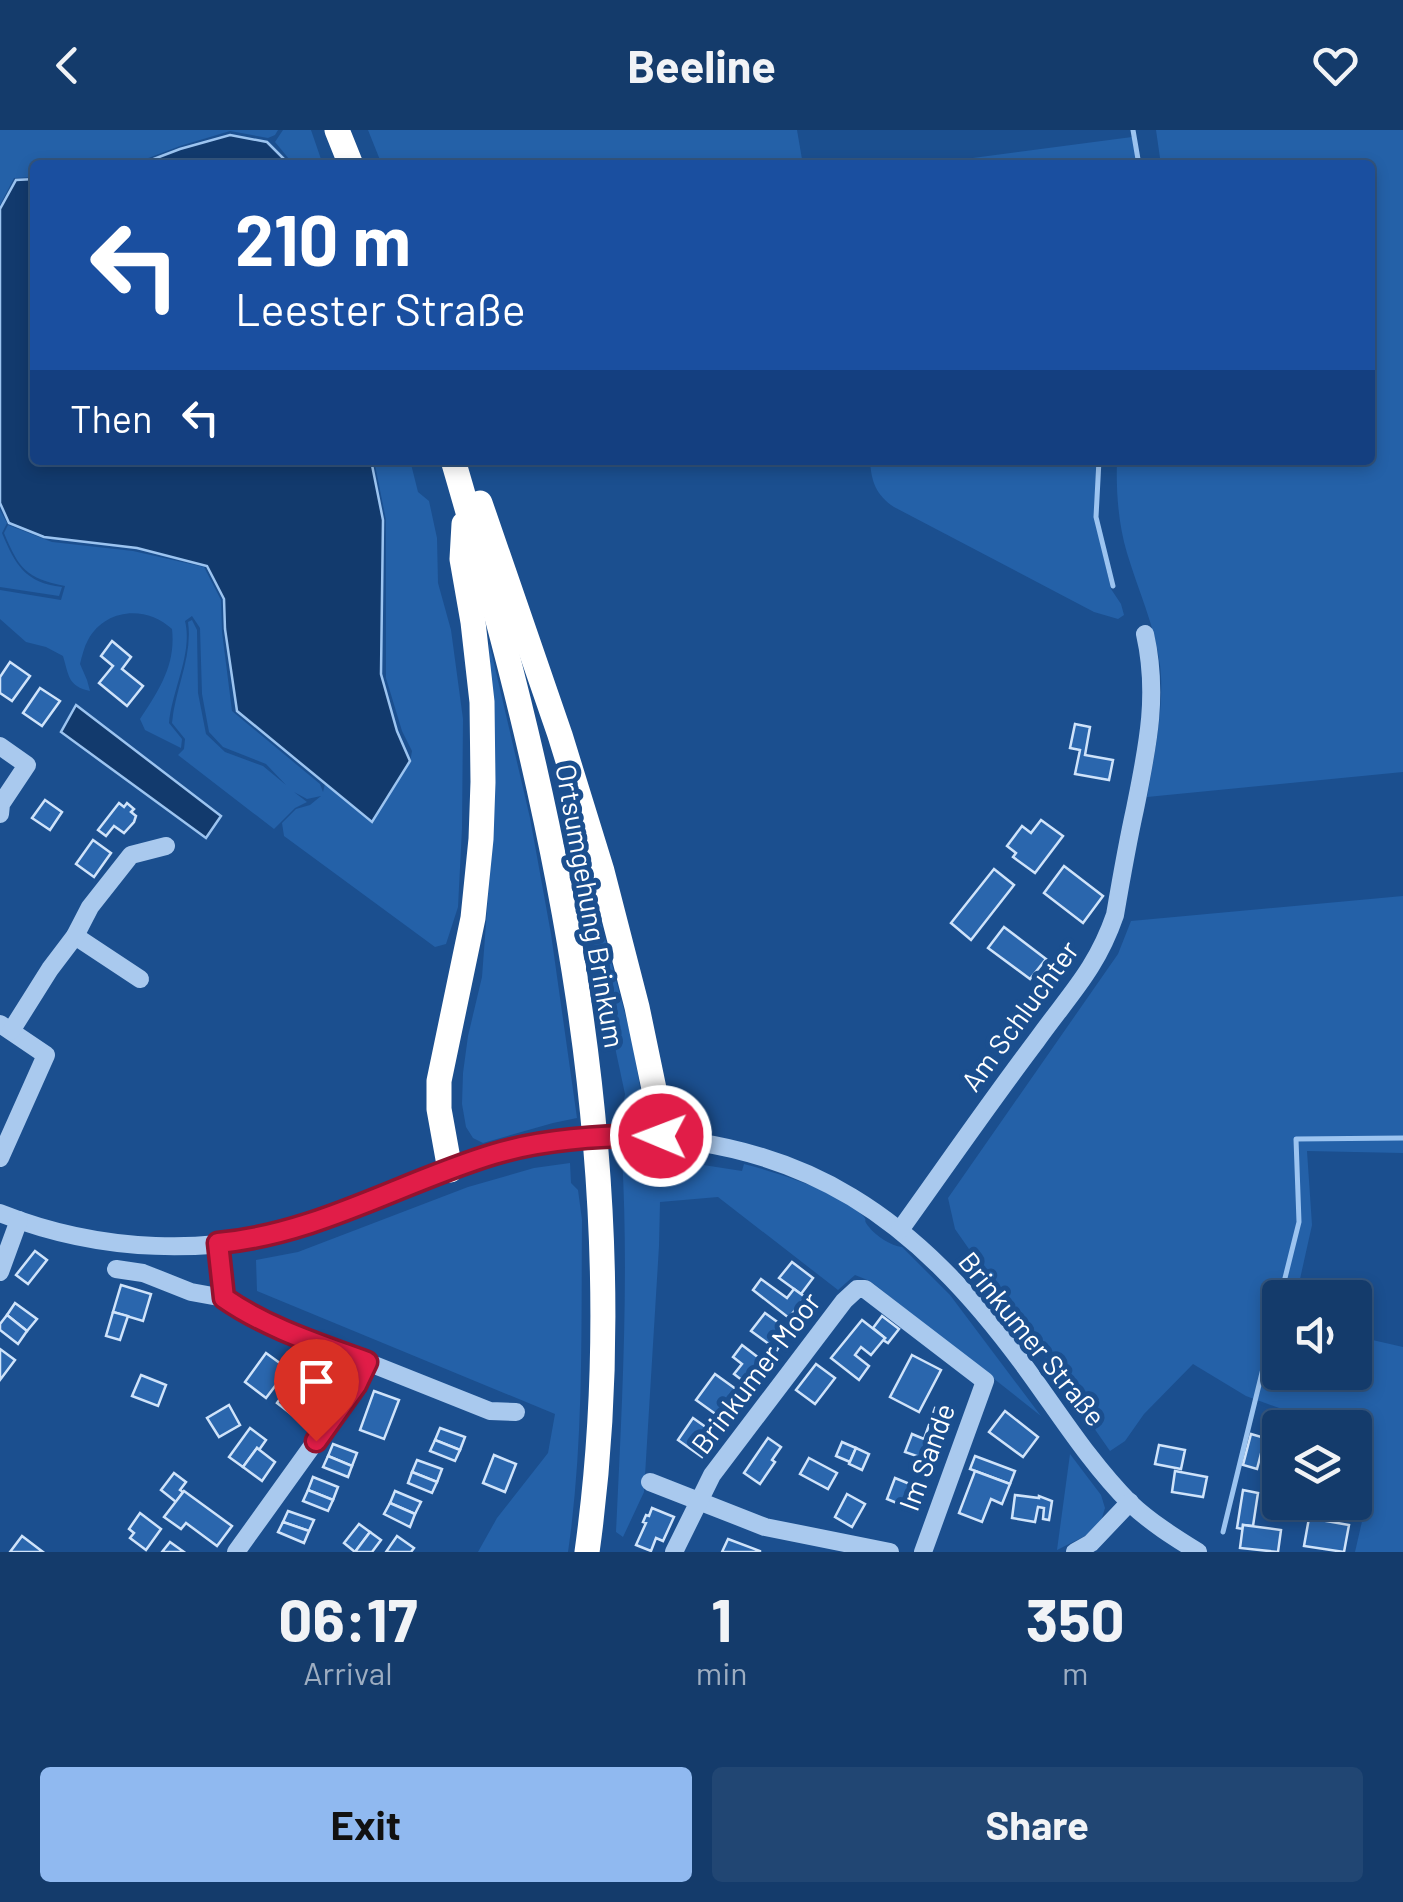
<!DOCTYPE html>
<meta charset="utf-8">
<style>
:root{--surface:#143b6b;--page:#214673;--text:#f1f3f6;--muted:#9dadc1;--line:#33557e;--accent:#90b9f0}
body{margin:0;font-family:Barlow,sans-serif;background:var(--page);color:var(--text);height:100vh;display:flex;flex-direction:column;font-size:38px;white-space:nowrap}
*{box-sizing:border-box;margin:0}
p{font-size:32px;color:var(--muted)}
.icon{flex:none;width:55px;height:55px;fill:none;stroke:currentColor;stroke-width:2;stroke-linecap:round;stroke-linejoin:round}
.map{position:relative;height:1422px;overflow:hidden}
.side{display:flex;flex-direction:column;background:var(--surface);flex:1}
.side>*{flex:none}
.hud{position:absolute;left:30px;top:30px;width:1345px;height:305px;border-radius:10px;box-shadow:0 5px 15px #0003,0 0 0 2px var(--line);background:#1a4fa0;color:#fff;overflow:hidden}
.buttons{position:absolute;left:1262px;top:1150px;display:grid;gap:20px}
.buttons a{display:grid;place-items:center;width:110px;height:110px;border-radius:10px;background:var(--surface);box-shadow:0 5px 15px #0003,0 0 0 2px var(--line);font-size:50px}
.pin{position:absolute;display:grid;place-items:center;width:85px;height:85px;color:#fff;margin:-102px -42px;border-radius:50% 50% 50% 0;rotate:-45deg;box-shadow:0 0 10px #0007}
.pin .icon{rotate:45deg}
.me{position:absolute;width:110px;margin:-55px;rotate:271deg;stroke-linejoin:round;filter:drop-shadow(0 0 8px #0008)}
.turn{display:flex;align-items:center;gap:35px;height:210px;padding:0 40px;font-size:45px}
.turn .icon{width:130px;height:130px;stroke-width:2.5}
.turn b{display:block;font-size:70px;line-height:85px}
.then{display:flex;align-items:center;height:95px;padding:0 40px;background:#0003;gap:20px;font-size:38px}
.eta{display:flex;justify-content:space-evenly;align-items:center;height:170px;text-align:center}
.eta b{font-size:60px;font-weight:700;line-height:70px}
.button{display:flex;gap:20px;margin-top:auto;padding:20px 40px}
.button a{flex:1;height:115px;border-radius:10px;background:var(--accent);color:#111;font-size:40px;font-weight:700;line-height:115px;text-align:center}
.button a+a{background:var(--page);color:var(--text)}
header{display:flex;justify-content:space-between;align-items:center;height:130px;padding:0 40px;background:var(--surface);font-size:45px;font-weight:700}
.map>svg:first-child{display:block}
.green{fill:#2461a8}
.water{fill:#123a6d;stroke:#9cc4f0;stroke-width:2.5}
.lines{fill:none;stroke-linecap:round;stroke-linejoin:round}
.stream{stroke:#9cc4f0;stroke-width:5}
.building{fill:#2a66ad;stroke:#cfe3fa;stroke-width:2.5}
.minor{stroke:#a9c9ee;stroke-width:18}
.highway{stroke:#fff;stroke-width:25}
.minor-bridge{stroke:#a9c9ee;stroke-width:18}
.route-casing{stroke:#92132f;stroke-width:25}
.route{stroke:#e11d48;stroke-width:18}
.labels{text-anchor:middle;stroke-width:10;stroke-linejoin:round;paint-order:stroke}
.street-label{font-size:28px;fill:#fff;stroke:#1b4f8f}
</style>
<header><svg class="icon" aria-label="back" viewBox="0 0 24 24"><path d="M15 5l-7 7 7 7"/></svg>Beeline<svg class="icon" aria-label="heart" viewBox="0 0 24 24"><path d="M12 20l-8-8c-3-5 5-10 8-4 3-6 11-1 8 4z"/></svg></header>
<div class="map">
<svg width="1403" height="1422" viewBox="0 0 1403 1422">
<rect width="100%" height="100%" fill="#1b4f8f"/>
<g class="green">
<path d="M0 0H278L275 5 268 8 230 1 180 16 130 35H35V47L14 48 0 75Z"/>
<path d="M283 0H311L323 35H294L275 12Z"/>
<path d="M368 0H797L803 35H382Z"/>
<path d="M1156 0H1403V642L1147 667C1154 627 1165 575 1160 535 1155 496 1138 460 1127 423 1118 393 1116 360 1117 330H1370V35H1161Z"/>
<path d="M1132 7 1137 35H920Z"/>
<path d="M374 330H410L418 362 429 371 437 408 438 453 451 500 463 589 462 698 458 777 446 814 435 817 284 706 282 693 296 679 310 675 321 666 307 669 294 662 307 672 295 678 274 699 178 625 184 619 185 609 172 593C175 559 193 526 188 492L192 490 197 500 198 563 206 604 225 622 263 636 286 655 266 634 223 617 209 602 202 564 200 498 192 486 185 491C193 523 172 560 169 593L182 609 181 618 145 600 140 589C159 560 176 535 172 499 147 475 105 478 88 510 84 517 82 526 80 534L87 550 90 561C68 556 69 546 63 526L46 517 26 512 0 489V460L61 470 65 456C26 448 19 439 4 403L8 395 52 412 133 421 204 437 221 470 222 502 232 581 320 654 323 662 325 654 372 692 410 632 412 621 402 601 386 548V390Z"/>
<path d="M870 330H1097L1094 386 1111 459 1121 474 1124 485 1118 489 1094 482 894 377C876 365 871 351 870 330Z"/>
<path d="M0 380 7 393 2 403C15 434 25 453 62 457L59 466 0 457Z"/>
<path d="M489 512 530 688 551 804 577 988 553 993 483 1013 473 1008 466 997 462 974 463 943 468 906 482 847 494 686Z"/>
<path d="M565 671 570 676 632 910 645 987 638 993 628 995 621 990 625 964 563 674Z"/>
<path d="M1403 766V1023L1307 1021 1312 1095 1296 1167 1280 1168V1242H1355V1206L1403 1217V1422H1355L1374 1339 1355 1334V1298H1280V1358L1264 1355 1282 1279 1246 1266 1193 1234 1144 1284 1125 1311 1110 1321 955 1099 948 1068 1118 824 1131 791Z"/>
<path d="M622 1025H639L742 1041 744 1034C778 1043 834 1060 861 1084 870 1092 861 1088 869 1097 876 1106 891 1116 902 1117L950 1165 1041 1286 870 1151 855 1145 838 1160 718 1067 660 1072 659 1116 644 1362 623 1407 616 1402C622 1276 629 1151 622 1025Z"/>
<path d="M570 1033 571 1053 578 1060 582 1090C581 1201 584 1312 568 1422H478L497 1388 548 1323 555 1284 257 1161 256 1130 298 1122 468 1057 534 1038Z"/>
<path d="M1070 1324 1101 1365 1105 1378 1101 1391 1087 1405 1057 1420Z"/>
</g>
<g class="water">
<path d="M230 5 267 12 290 35H138L180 19Z"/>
<path d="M35 49V330H371L383 390 381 544 397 601 410 631 372 692 237 581 225 499 224 469 207 436 137 418 44 407 9 393 0 373V79L16 50Z"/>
<path d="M76 575 221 686 206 708 61 602Z"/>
</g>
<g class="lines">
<g class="stream">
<path d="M1133 0 1139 35"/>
<path d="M1099 330 1096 387 1113 456"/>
<path d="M1280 1168 1299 1092 1296 1009 1403 1008"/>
<path d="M1223 1402 1280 1169"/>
</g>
</g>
<g class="building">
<path d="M112 511 131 527 122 539 143 556 127 576 99 553 113 536 101 526Z"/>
<path d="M10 532 30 546 12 571 0 563V547Z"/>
<path d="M40 558 60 571 42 596 23 583Z"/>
<path d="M1075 594 1090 597 1085 625 1113 630 1109 650 1075 644 1080 620 1070 618Z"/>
<path d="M45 670 62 682 50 700 32 688Z"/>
<path d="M119 673 124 677 127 673 134 679 131 682 136 686 134 692 124 703 114 696 106 706 98 700Z"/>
<path d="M1041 690 1063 706 1035 743 1013 727 1016 723 1007 716 1022 696 1031 703Z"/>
<path d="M93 710 111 723 94 747 76 734Z"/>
<path d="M1064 736 1103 766 1083 793 1044 763Z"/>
<path d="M994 739 1014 755 971 810 951 793Z"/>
<path d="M1004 797 1046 829 1030 849 988 818Z"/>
<path d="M35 1121 47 1130 28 1154 16 1145Z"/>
<path d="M792 1132 813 1148 801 1164 779 1148Z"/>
<path d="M761 1149 787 1168 794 1159 805 1167 789 1188 753 1160Z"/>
<path d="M121 1155 151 1164 143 1191 113 1182Z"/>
<path d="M15 1173 37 1189 27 1201 7 1185Z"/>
<path d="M113 1182 128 1186 120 1210 106 1206Z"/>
<path d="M765 1183 790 1201 777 1220 751 1201Z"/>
<path d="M7 1185 27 1201 18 1214 0 1200V1194Z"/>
<path d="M882 1186 899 1199 888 1213 883 1210 885 1208 873 1198Z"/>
<path d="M862 1190 885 1208 871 1225 861 1217 855 1225 869 1236 859 1250 831 1228Z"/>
<path d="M742 1215 768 1235 751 1257 734 1244 742 1234 733 1227Z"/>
<path d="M0 1219 15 1230 0 1250Z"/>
<path d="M266 1223 288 1239 266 1268 245 1252Z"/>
<path d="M912 1225 941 1240 919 1282 890 1267Z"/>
<path d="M816 1234 835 1248 815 1274 796 1260Z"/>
<path d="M311 1235 326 1246 314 1262 321 1268 308 1285 301 1280 295 1287 277 1273 295 1248 299 1251Z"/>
<path d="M715 1244 747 1267 728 1293 696 1270Z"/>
<path d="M141 1245 166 1255 158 1276 132 1266Z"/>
<path d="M374 1261 399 1270 384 1309 360 1300Z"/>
<path d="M229 1275 240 1295 219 1307 207 1288Z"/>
<path d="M935 1278 951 1284 934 1332 905 1322 912 1304 924 1309Z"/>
<path d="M1005 1281 1038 1307 1023 1327 989 1302Z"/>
<path d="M693 1288 717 1305 702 1327 678 1310Z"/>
<path d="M250 1298 266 1310 259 1320 257 1318 243 1337 229 1327Z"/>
<path d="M440 1298 465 1307 460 1320 435 1310Z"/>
<path d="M1251 1304 1265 1308 1257 1339 1243 1335Z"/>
<path d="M768 1308 781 1317 772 1330 775 1332 760 1354 744 1343Z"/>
<path d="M435 1310 460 1320 455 1331 430 1321Z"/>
<path d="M842 1312 856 1318 850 1332 836 1326Z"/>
<path d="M333 1314 357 1323 352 1336 328 1326Z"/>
<path d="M1159 1315 1185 1320 1181 1339 1155 1334Z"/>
<path d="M257 1318 275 1332 262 1351 243 1337Z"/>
<path d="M856 1318 869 1324 862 1340 849 1334Z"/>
<path d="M494 1325 516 1334 505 1362 483 1353Z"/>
<path d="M328 1326 352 1336 348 1347 323 1337Z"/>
<path d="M975 1326 1015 1341 1010 1354 970 1339Z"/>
<path d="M809 1328 837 1343 828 1359 800 1344Z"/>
<path d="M417 1330 442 1339 437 1352 412 1342Z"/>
<path d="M975 1341 1010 1354 1002 1374 991 1369 982 1392 959 1383Z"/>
<path d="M1175 1341 1207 1347 1203 1367 1172 1362Z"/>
<path d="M412 1342 437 1352 432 1363 408 1353Z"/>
<path d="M174 1343 186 1352 180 1360 183 1362 176 1372 161 1360Z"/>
<path d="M313 1347 338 1357 333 1370 308 1360Z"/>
<path d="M895 1348 922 1359 914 1380 887 1369Z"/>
<path d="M308 1360 333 1370 328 1381 303 1371Z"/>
<path d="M1243 1360 1258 1363 1253 1396 1243 1395V1399L1237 1398Z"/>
<path d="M184 1361 232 1396 217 1416 186 1393 181 1399 164 1387Z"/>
<path d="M395 1361 421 1372 415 1384 390 1373Z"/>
<path d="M847 1364 865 1374 852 1397 835 1387Z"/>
<path d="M1015 1365 1039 1368V1366L1052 1371 1049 1390 1043 1389 1044 1378 1038 1377 1035 1392 1012 1388Z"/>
<path d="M390 1373 415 1384 410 1397 384 1384Z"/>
<path d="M652 1378 674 1387 663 1411 656 1408 651 1421 636 1415 646 1393 643 1392 646 1385 649 1386Z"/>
<path d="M288 1381 314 1390 309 1401 283 1392Z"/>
<path d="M140 1383 161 1399 146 1420 130 1408 134 1403 129 1399Z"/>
<path d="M1309 1388 1349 1395 1344 1422 1304 1416Z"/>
<path d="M283 1392 309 1401 304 1413 278 1402Z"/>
<path d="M359 1394 370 1402 355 1422 344 1413Z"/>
<path d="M1243 1395 1281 1400 1278 1422 1240 1418Z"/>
<path d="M370 1402 381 1410 372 1422H355Z"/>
<path d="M22 1406 43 1422H10Z"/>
<path d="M397 1406 414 1418 411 1422H386Z"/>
<path d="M728 1409 760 1421V1422H722Z"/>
<path d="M170 1412 184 1422H162Z"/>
</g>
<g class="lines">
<g class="minor">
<path d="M0 616 27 635 1 674 0 684"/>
<path d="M75 806 140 849"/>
<path d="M0 894 46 925 0 1028"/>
<path d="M11 901 50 839 75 806 90 777 131 725 166 716"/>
<path d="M623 1006C806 1009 917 1090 1023 1234 1057 1280 1089 1332 1130 1373 1150 1392 1174 1407 1198 1422"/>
<path d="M0 1083C98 1122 212 1128 312 1094 374 1072 434 1042 497 1023 521 1016 546 1013 572 1009"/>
<path d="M900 1100C946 1036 990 972 1037 910 1069 865 1096 840 1115 785 1121 750 1127 715 1135 679 1147 619 1159 566 1145 504"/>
<path d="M218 1113 224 1168 247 1184 293 1205 367 1232 490 1281 516 1282"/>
<path d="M116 1139 143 1143 191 1162 224 1168"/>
<path d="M0 1142 19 1090"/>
<path d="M650 1352 765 1397 890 1422"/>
<path d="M236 1422 356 1255 367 1232"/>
<path d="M674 1422 712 1345 844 1171 857 1159H865L985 1251 923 1422"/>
<path d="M1075 1422 1091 1413 1130 1372"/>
</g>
<g class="highway">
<path d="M337 0 351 35"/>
<path d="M453 330C557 685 639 1050 587 1422"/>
<path d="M480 373 560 605 602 741 637 877 658 978 661 1006"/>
<path d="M450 1040 439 979V951L473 788 481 709 483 652 482 572 473 492 462 429 464 394"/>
</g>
<path class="minor-bridge" d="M572 1009 623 1006"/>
</g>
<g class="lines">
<defs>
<path id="route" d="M316 1311 356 1255 367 1232C318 1214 267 1198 224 1168L218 1113C317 1104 401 1052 494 1024 548 1008 605 1005 661 1006"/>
</defs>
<use href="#route" class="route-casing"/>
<use href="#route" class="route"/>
</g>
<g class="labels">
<g class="street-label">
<text transform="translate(590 776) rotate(80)" y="10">Ortsumgehung Brinkum</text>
<text transform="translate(1020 886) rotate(-54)" y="10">Am Schluchter</text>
<text transform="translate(1032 1209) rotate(51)" y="10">Brinkumer Straße</text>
<text transform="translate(756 1243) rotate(-53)" y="10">Brinkumer Moor</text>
<text transform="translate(927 1327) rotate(-70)" y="10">Im Sande</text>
</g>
</g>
</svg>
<div class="buttons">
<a><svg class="icon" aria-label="sound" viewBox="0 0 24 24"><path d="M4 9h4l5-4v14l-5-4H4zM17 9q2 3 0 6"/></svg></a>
<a><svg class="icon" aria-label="layers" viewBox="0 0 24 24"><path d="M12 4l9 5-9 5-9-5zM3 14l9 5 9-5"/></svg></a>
</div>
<div class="pin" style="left:316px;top:1311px;background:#d93025"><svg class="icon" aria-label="arrive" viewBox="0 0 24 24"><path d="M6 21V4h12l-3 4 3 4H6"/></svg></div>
<svg class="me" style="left:661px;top:1006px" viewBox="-20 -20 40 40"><circle r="17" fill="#e11d48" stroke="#fff" stroke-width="3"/><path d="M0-11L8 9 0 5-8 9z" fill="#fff"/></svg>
<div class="hud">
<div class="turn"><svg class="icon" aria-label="left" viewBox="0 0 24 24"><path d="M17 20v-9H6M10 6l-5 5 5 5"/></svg><div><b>210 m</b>Leester Straße</div></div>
<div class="then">Then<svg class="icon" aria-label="left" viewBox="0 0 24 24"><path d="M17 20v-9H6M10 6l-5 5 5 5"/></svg></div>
</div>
</div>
<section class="side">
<div class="eta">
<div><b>06:17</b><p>Arrival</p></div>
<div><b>1</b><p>min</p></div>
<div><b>350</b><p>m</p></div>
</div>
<div class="button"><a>Exit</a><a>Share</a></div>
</section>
